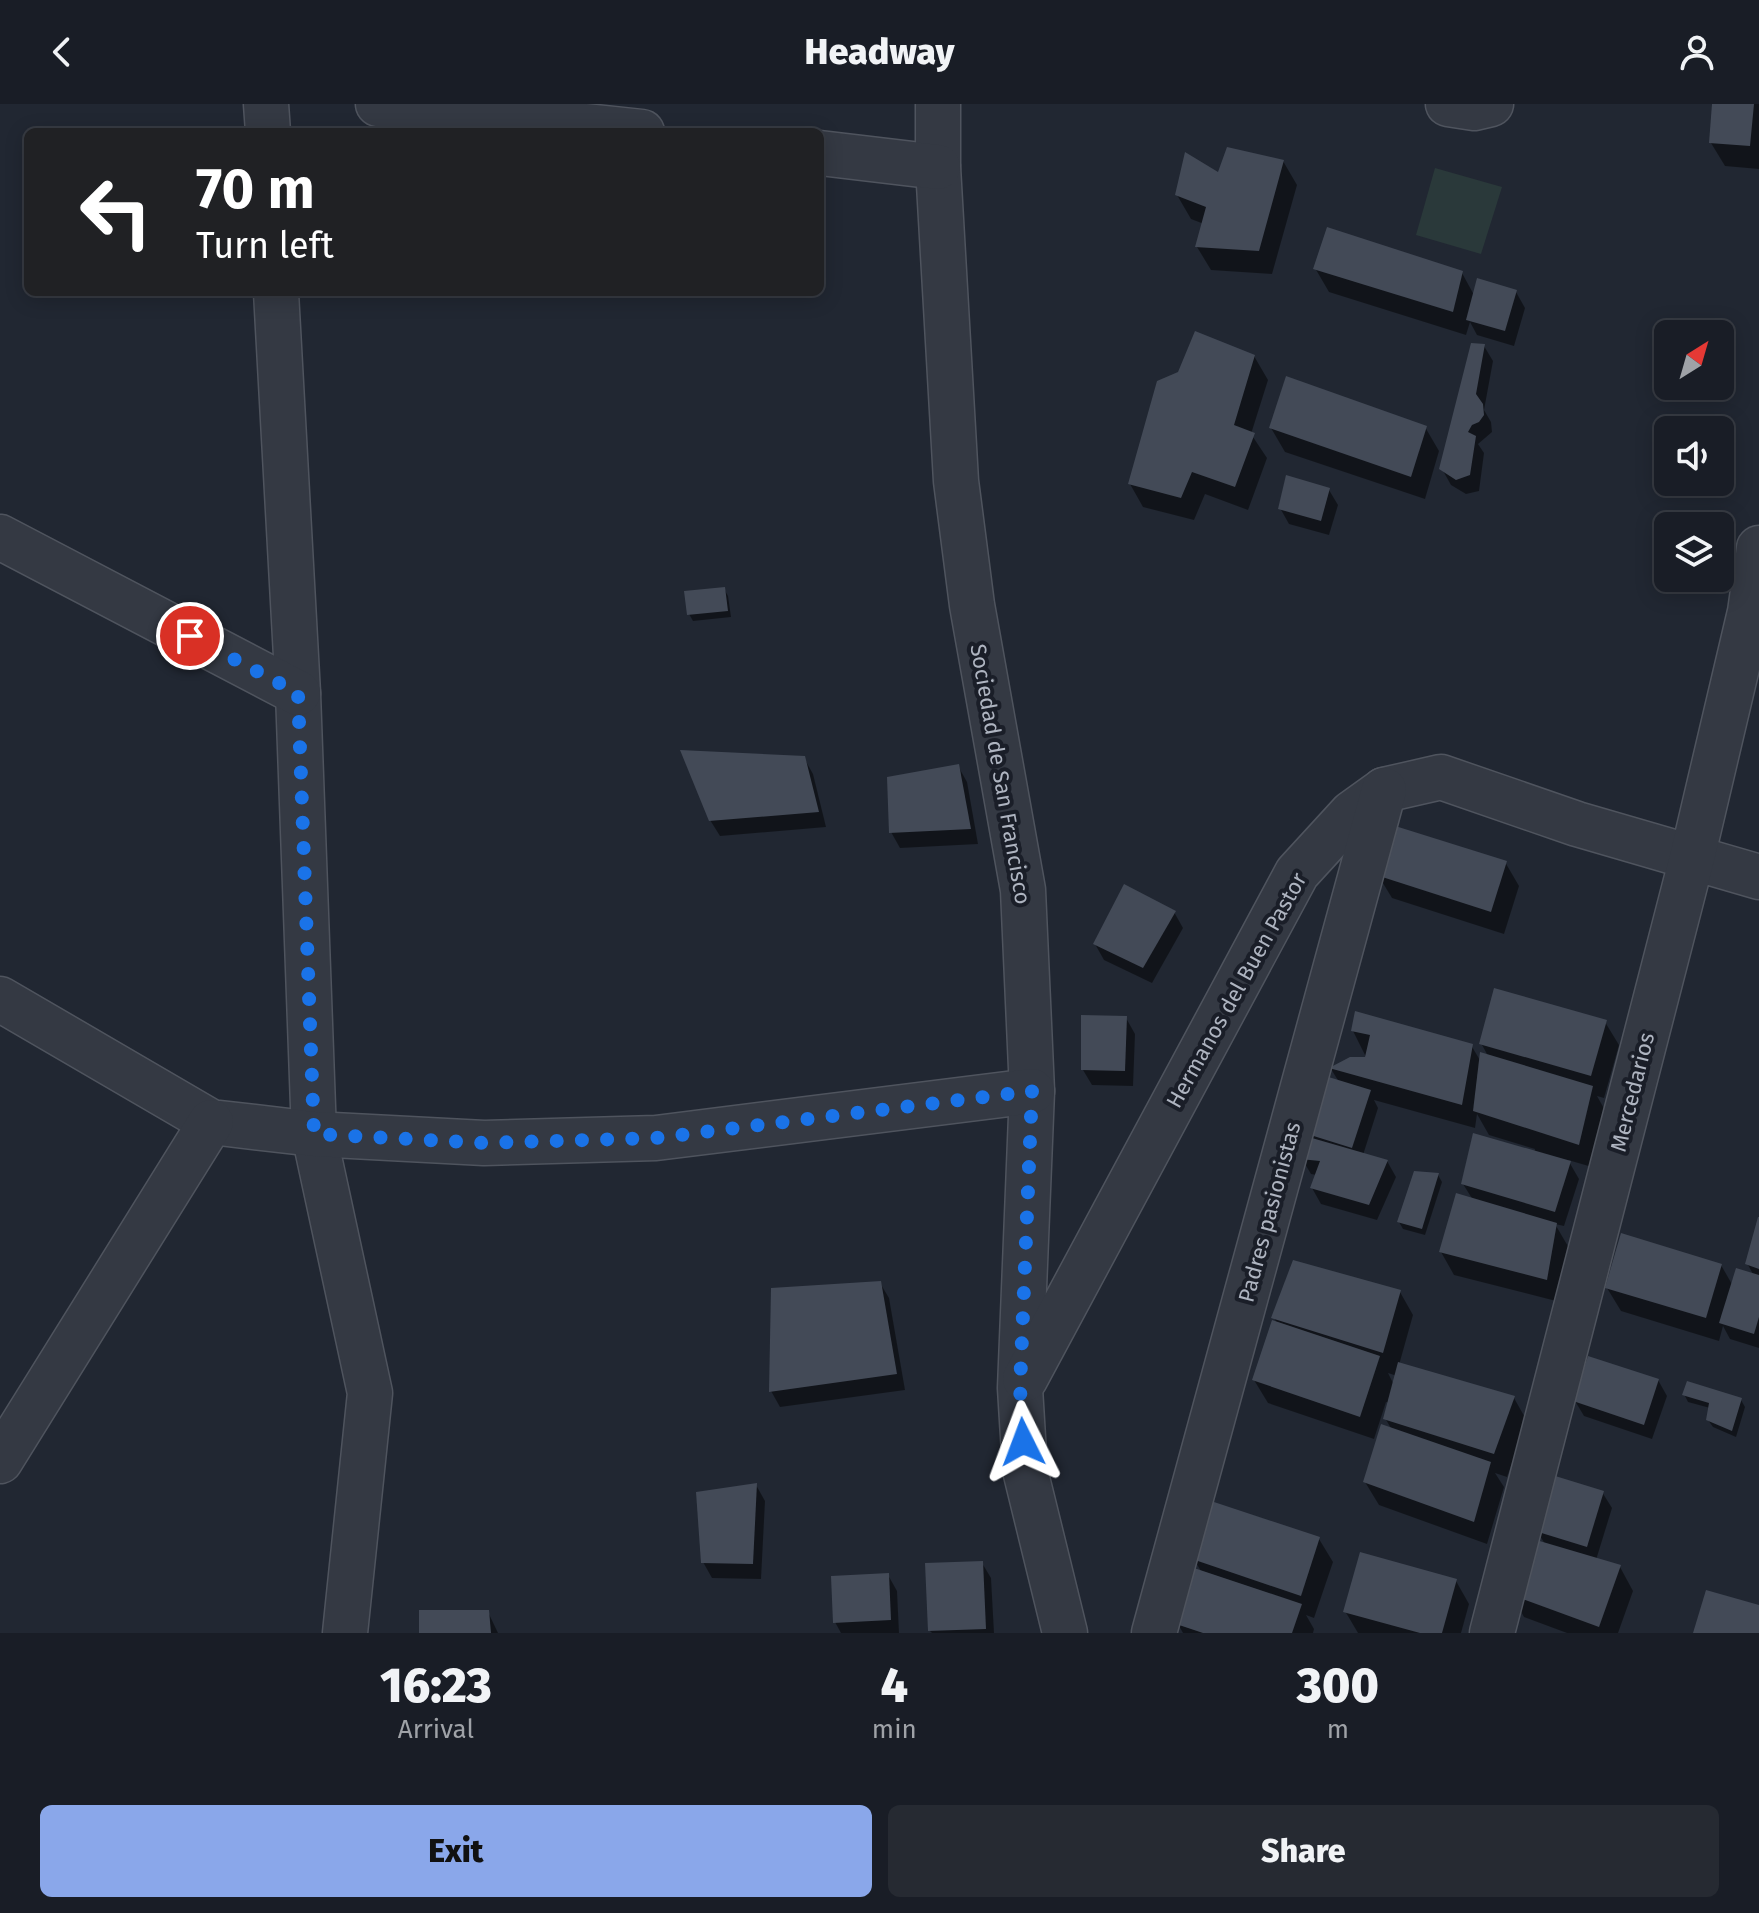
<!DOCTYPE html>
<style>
:root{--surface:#191d26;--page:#262a32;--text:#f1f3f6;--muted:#9fa2a7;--line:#373b43;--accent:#8aa7ea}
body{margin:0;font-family:"Fira Sans",sans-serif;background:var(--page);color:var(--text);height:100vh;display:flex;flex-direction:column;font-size:30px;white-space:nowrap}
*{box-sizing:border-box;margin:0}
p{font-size:26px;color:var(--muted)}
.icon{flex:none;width:44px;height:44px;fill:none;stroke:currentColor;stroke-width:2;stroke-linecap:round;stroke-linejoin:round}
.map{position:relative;height:1529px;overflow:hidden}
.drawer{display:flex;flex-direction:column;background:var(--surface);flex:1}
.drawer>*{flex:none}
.banner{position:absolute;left:24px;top:24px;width:800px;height:168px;border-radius:12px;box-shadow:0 4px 20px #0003,0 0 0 2px var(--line);background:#202124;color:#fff;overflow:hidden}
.needle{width:52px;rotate:37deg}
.buttons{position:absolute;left:1654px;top:216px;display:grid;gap:16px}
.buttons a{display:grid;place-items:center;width:80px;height:80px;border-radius:12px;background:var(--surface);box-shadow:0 4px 20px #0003,0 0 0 2px var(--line);font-size:40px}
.pin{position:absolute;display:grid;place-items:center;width:68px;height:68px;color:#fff;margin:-34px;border:4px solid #fff;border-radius:50%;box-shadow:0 2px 8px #0007}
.me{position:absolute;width:88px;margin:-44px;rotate:357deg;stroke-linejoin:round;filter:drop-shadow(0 0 6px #0008)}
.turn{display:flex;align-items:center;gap:28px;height:168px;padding:0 40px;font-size:36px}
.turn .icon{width:104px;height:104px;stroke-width:2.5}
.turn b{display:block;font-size:56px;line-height:68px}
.eta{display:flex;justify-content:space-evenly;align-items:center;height:136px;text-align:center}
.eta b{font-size:48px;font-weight:800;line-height:56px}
.action{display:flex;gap:16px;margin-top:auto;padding:16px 40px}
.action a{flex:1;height:92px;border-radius:12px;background:var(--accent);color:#111;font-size:32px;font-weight:800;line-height:92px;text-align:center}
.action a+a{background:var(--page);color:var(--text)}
header{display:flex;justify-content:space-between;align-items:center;height:104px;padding:0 40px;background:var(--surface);font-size:36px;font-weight:800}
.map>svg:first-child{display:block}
.green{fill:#2a393a}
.shadow{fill:#0007;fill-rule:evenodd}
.building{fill:#434a57}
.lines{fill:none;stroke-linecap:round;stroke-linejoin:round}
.minor-casing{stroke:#4f545e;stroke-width:47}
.minor{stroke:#343943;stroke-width:44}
.route{stroke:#1a73e8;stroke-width:14;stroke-dasharray:0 25.2}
.labels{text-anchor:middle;stroke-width:8;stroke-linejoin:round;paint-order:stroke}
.street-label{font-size:22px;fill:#aeb4c0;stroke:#1a1e28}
</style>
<header><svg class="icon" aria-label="back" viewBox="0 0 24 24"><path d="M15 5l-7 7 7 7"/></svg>Headway<svg class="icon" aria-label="person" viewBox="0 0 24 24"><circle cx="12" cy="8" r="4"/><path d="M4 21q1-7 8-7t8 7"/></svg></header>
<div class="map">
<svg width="1759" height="1529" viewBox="0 0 1759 1529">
<rect width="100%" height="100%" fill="#212732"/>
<path class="green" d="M1435 64 1502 83 1481 150 1416 131Z"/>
<g class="shadow">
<path d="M1714 0H1759V65L1725 62 1711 39Z"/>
<path d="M1283 57 1297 81 1272 170 1211 166 1197 143 1204 120 1191 115 1177 91 1219 71Z"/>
<path d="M1315 164 1462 169 1474 191 1516 188 1525 204 1514 242 1477 231 1470 218 1466 231 1329 188Z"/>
<path d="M1484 242 1493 257 1484 306 1491 318 1492 328 1478 340 1484 349 1479 387 1466 390 1451 381 1442 365Z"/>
<path d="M1254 252 1268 276 1251 330 1267 354 1248 406 1205 390 1194 416 1143 403 1130 380 1180 270Z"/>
<path d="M1425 323 1439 347 1425 395 1285 348 1271 324Z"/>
<path d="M1329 386 1338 401 1329 431 1289 420 1280 404Z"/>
<path d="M724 485 728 492 731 513 693 517 689 510Z"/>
<path d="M804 654 813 670 826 723 720 732 710 716Z"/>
<path d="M958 662 967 678 978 740 900 744 891 728Z"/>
<path d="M1505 758 1519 782 1504 830 1392 794 1378 771Z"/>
<path d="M1174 808 1183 824 1152 879 1104 856 1095 840Z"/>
<path d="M1126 914 1135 930 1133 982 1092 981 1083 966Z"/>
<path d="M1605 918 1619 941 1604 994 1597 992 1606 1008 1592 1063 1568 1056 1579 1075 1564 1122 1555 1120 1569 1144 1560 1198 1454 1171 1441 1148 1473 1096 1463 1080 1534 1049 1535 1045 1489 1031 1477 1010 1475 1024 1374 996 1378 1004 1363 1051 1387 1057 1396 1073 1377 1116 1321 1100 1312 1084 1317 1071 1311 1070 1302 1055 1306 1035 1339 978 1331 965 1351 955H1367L1353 927 1471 941 1481 958 1488 952 1481 939Z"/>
<path d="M1438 1071 1442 1078 1425 1131 1403 1125 1399 1118Z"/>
<path d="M1759 1117V1244L1730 1235 1723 1222 1719 1237 1621 1207 1607 1184 1721 1161 1733 1182 1754 1172 1747 1159Z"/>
<path d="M880 1179 889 1194 905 1286 780 1303 771 1287Z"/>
<path d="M1400 1188 1413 1211 1399 1261 1514 1294 1527 1317 1507 1373 1495 1369 1504 1383 1487 1440 1379 1401 1365 1378 1392 1326 1385 1314 1389 1299 1386 1298 1374 1335 1268 1299 1254 1276 1277 1220 1274 1213ZM1388 1269 1397 1272 1394 1281Z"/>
<path d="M1658 1276 1667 1292 1652 1335 1584 1312 1575 1297Z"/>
<path d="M1684 1290 1741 1296 1745 1303 1736 1333 1713 1323 1708 1316 1710 1304 1688 1298Z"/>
<path d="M756 1381 765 1397 761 1475 712 1474 703 1458Z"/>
<path d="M1602 1388 1612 1404 1596 1456 1620 1463 1633 1487 1618 1529H1567L1524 1513 1511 1490 1545 1440 1537 1427Z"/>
<path d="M1319 1435 1333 1458 1314 1514 1306 1511 1314 1525 1313 1529H1183L1178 1520 1202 1469 1194 1455Z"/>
<path d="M982 1459 991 1474 994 1529H932L930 1527Z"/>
<path d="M888 1471 897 1487 899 1529H841L835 1518Z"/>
<path d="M1456 1477 1469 1500 1461 1529H1358L1345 1507Z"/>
<path d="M488 1508 498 1529H421Z"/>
</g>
<g class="building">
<path d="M1712 0H1754L1750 42 1709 39Z"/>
<path d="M1227 43 1284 56 1259 147 1195 143 1206 103 1175 91 1185 48 1218 68Z"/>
<path d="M1327 123 1463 167 1453 208 1313 165Z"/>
<path d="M1477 174 1517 186 1505 227 1466 216Z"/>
<path d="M1195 227 1255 251 1234 321 1255 329 1235 383 1192 368 1181 394 1128 380 1157 277 1178 268Z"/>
<path d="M1471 239 1485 240 1476 290 1483 300 1484 311 1479 318 1472 321 1468 328 1476 332 1470 371 1456 376 1439 365Z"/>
<path d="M1286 272 1427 322 1411 373 1269 324Z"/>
<path d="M1286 371 1330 384 1321 417 1278 405Z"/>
<path d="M725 483 728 507 687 511 684 487Z"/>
<path d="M680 646 805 652 819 708 709 717Z"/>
<path d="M959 660 971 725 889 729 887 673Z"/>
<path d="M1392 721 1507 757 1491 808 1376 771Z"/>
<path d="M1124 780 1176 807 1143 864 1093 840Z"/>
<path d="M1494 884 1607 916 1591 972 1479 940Z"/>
<path d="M1355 907 1473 940 1462 1001 1329 964 1350 953H1365L1370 931 1351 927Z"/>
<path d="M1081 911 1127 912 1125 967 1081 966Z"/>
<path d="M1480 948 1593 982 1579 1041 1473 1007Z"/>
<path d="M1322 971 1371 986 1352 1044 1304 1029Z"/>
<path d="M1473 1029 1571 1057 1555 1108 1461 1080Z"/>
<path d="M1305 1032 1388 1056 1369 1101 1310 1084 1320 1057 1300 1055Z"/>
<path d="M1414 1067 1439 1069 1422 1125 1397 1118Z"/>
<path d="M1456 1089 1557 1119 1547 1176 1439 1148Z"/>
<path d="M1758 1113H1759V1165L1745 1160Z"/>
<path d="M1621 1129 1722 1160 1706 1214 1605 1184Z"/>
<path d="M1293 1156 1401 1186 1383 1249 1271 1214Z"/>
<path d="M1736 1164 1759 1171V1213L1754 1230 1719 1219Z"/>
<path d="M881 1177 897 1270 769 1288 771 1184Z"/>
<path d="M1272 1216 1380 1252 1360 1313 1252 1276Z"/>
<path d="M1588 1252 1659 1275 1644 1321 1573 1297Z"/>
<path d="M1398 1258 1515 1292 1494 1350 1383 1315Z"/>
<path d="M1687 1277 1742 1294 1732 1327 1706 1316 1709 1299 1682 1291Z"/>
<path d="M1381 1320 1491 1358 1474 1418 1363 1378Z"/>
<path d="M1552 1371 1604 1387 1587 1443 1535 1427Z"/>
<path d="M757 1379 753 1460 701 1459 696 1388Z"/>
<path d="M1211 1397 1320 1433 1301 1492 1192 1455Z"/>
<path d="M1526 1433 1621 1461 1599 1523 1509 1490Z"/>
<path d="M1360 1448 1457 1475 1442 1529H1420L1343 1508Z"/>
<path d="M983 1457 986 1525 928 1527 925 1459Z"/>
<path d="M1194 1464 1302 1500 1292 1529H1203L1176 1520Z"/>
<path d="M889 1469 891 1516 833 1519 831 1472Z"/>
<path d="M1706 1486 1759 1501V1529H1693Z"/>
<path d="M419 1506H489L491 1529H419Z"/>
</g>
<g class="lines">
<defs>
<g id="minor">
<path d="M266 0 268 28"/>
<path d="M378 0 642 28"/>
<path d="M938 0V63L956 377 972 501 1023 786 1032 987 1020 1284 1025 1366 1065 1529"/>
<path d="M1448 0 1474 4 1491 0"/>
<path d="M820 49 938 63"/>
<path d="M276 188 298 589 314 1030 370 1289 345 1529"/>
<path d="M0 433 298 589"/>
<path d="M0 895 211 1018 314 1030 484 1039 656 1034 1032 987"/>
<path d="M1025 1275 1297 769 1352 709 1384 686 1441 673 1577 720 1759 773"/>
<path d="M0 1357 211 1018"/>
<path d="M1154 1529 1384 686"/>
<path d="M1492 1529 1692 754 1750 508 1759 444"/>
</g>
</defs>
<use href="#minor" class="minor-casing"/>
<use href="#minor" class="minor"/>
</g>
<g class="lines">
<path class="route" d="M190 532 298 589 314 1030 484 1039 656 1034 1032 987 1020 1284 1023 1338"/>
</g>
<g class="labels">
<g class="street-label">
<text transform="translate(1001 670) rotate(80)" y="8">Sociedad de San Francisco</text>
<text transform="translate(1236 886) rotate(-61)" y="8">Hermanos del Buen Pastor</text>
<text transform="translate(1632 988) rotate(-76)" y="8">Mercedarios</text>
<text transform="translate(1269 1108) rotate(-75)" y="8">Padres pasionistas</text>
</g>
</g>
</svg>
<div class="buttons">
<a><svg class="needle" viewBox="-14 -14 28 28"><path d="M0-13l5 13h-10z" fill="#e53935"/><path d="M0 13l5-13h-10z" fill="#9fa2a7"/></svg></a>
<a><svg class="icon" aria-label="sound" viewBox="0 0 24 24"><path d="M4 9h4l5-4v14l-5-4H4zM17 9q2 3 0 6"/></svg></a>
<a><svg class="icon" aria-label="layers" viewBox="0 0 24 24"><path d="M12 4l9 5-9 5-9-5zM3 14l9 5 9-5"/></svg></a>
</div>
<div class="pin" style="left:190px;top:532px;background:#d93025"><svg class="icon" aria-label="arrive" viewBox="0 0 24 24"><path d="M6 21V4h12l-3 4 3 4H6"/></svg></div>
<svg class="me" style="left:1023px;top:1338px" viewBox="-20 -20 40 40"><path d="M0-17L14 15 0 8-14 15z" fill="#1a73e8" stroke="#fff" stroke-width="4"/></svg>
<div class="banner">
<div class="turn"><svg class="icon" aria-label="left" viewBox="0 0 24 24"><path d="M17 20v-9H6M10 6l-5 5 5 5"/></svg><div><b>70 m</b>Turn left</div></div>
</div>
</div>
<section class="drawer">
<div class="eta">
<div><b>16:23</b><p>Arrival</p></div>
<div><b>4</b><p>min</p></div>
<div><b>300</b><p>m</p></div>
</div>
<div class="action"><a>Exit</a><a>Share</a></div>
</section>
